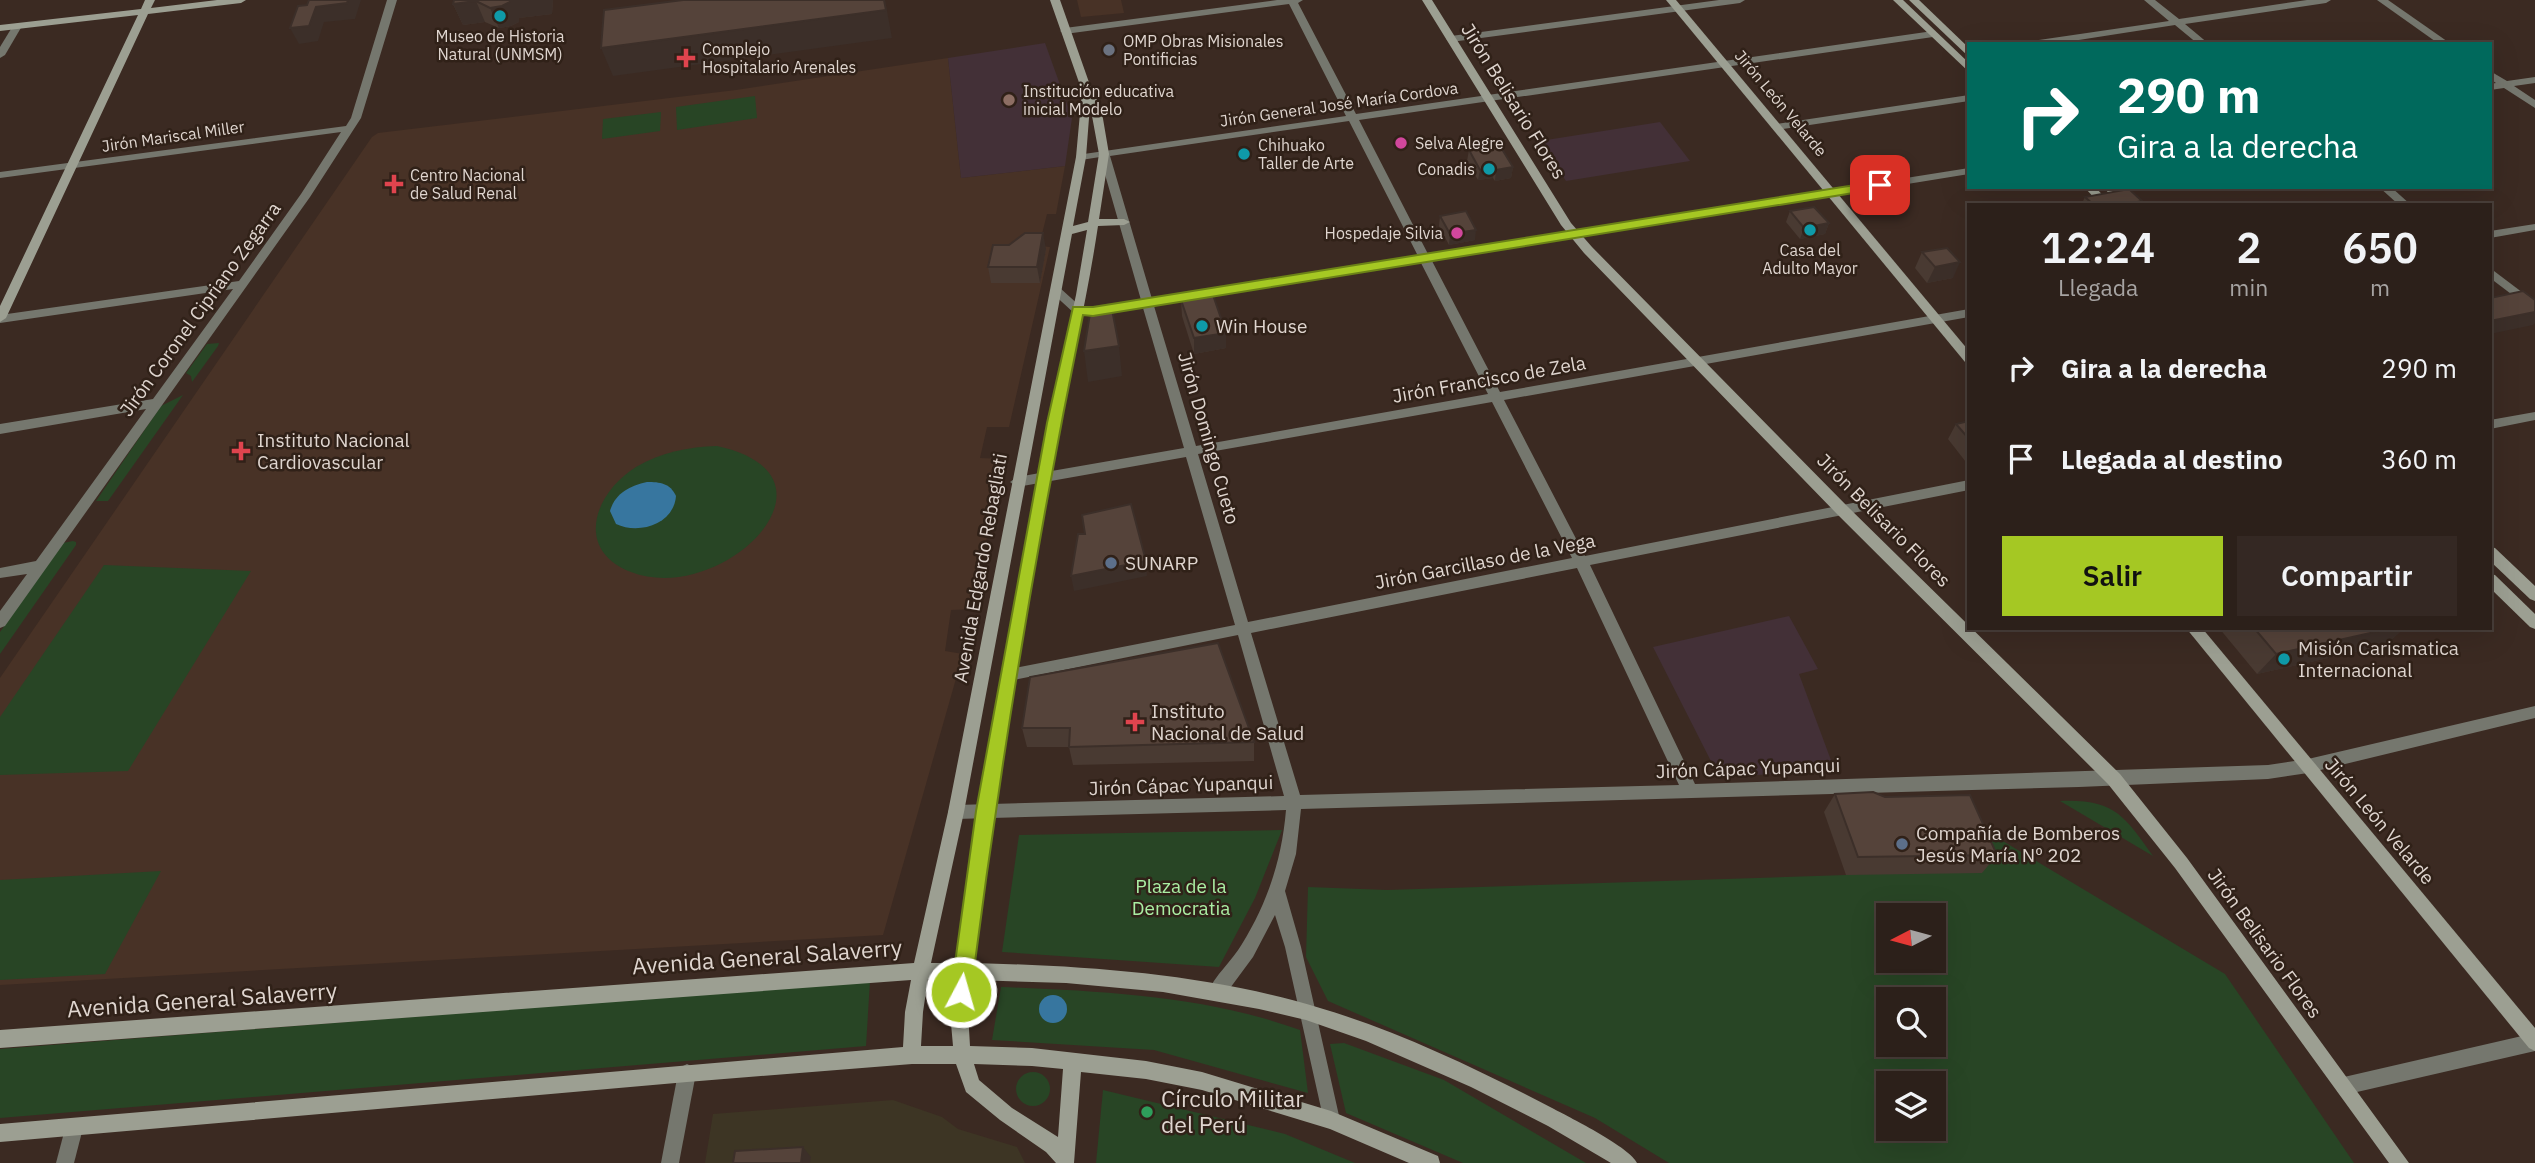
<!DOCTYPE html>
<html lang="es">
<meta charset="utf-8">
<style>
:root{--surface:#2c201a;--page:#342823;--text:#f1f3f6;--muted:#a6a3a2;--line:#483e39;--accent:#a5c823}
body{margin:0;font-family:"IBM Plex Sans",sans-serif;background:var(--page);color:var(--text);height:100vh;display:flex;flex-direction:column;font-size:26px;white-space:nowrap}
*{box-sizing:border-box;margin:0}
p{font-size:23px;color:var(--muted)}
.icon{flex:none;width:38px;height:38px;fill:none;stroke:currentColor;stroke-width:2;stroke-linecap:round;stroke-linejoin:round}
.map{position:relative;flex:1;overflow:hidden}
.sheet{position:absolute;left:1967px;top:203px;width:525px;height:427px;display:flex;flex-direction:column;background:var(--surface);border-radius:0px;box-shadow:0 7px 28px #0002,0 0 0 2px var(--line)}
.sheet>*{flex:none}
.guide{position:absolute;left:1967px;top:42px;width:525px;height:147px;border-radius:0px;box-shadow:0 7px 28px #0002,0 0 0 2px var(--line);background:#00695c;color:#fff;overflow:hidden}
.needle{width:46px;rotate:264deg}
.fabs{position:absolute;left:1876px;top:903px;display:grid;gap:14px}
.fabs a{display:grid;place-items:center;width:70px;height:70px;border-radius:0px;background:var(--surface);box-shadow:0 7px 28px #0002,0 0 0 2px var(--line);font-size:35px}
.pin{position:absolute;display:grid;place-items:center;width:60px;height:60px;color:#fff;margin:-30px;border-radius:14px;box-shadow:0 4px 10px #0006}
.me{position:absolute;width:77px;margin:-38px;rotate:6deg;stroke-linejoin:round;filter:drop-shadow(0 0 5px #0008)}
.turn{display:flex;align-items:center;gap:24px;height:147px;padding:0 35px;font-size:32px}
.turn .icon{width:91px;height:91px;stroke-width:2.5}
.turn b{display:block;font-size:49px;line-height:60px}
.eta{display:flex;justify-content:space-evenly;align-items:center;height:119px;text-align:center}
.eta b{font-size:42px;font-weight:600;line-height:49px}
.cta{display:flex;gap:14px;margin-top:auto;padding:14px 35px}
.cta a{flex:1;height:80px;border-radius:0px;background:var(--accent);color:#111;font-size:28px;font-weight:600;line-height:80px;text-align:center}
.cta a+a{background:var(--page);color:var(--text)}
ul{padding:0;list-style:none}
li{display:flex;align-items:center;gap:21px;height:91px;padding:0 35px}
li div{flex:1}
li b{display:block;font-size:26px}
li em{font-style:normal}
.map>svg:first-child{display:block}
.commercial{fill:#3d3524}
.built{fill:#483226}
.education{fill:#433037}
.green{fill:#284525;fill-rule:evenodd}
.water{fill:#37769f}
.lines{fill:none;stroke-linecap:round;stroke-linejoin:round}
.street{fill:#75776e;fill-rule:evenodd}
.secondary{fill:#9c9f92;fill-rule:evenodd}
.wall{fill:#493a32}
.shaded-wall{fill:#3c2f29}
.building{fill:#55433a;stroke:#3c2f29;stroke-width:2}
.route{fill:#a5c823;stroke:#6b8217;stroke-width:2}
.culture-dot{fill:#0f9aa8;stroke:#302118;stroke-width:2.5}
.worship-dot{fill:#6b7280;stroke:#302118;stroke-width:2.5}
.health-dot{fill:#e0444e;stroke:#302118;stroke-width:2.5}
.education-dot{fill:#8d6e63;stroke:#302118;stroke-width:2.5}
.hotel-dot{fill:#d1479c;stroke:#302118;stroke-width:2.5}
.service-dot{fill:#5c6f8a;stroke:#302118;stroke-width:2.5}
.leisure-dot{fill:#2e9e5b;stroke:#302118;stroke-width:2.5}
.labels{text-anchor:middle;stroke-width:5;stroke-linejoin:round;paint-order:stroke}
.far-poi-label{font-size:16px;fill:#dfd5cf;stroke:#302118;text-anchor:start}
.far-street-label{font-size:16px;fill:#dfd5cf;stroke:#302118}
.street-label{font-size:19px;fill:#dfd5cf;stroke:#302118}
.poi-label{font-size:19px;fill:#dfd5cf;stroke:#302118;text-anchor:start}
.park-label{font-size:19px;fill:#aaeea3;stroke:#302118}
.near-street-label{font-size:23px;fill:#dfd5cf;stroke:#302118}
.near-poi-label{font-size:23px;fill:#dfd5cf;stroke:#302118;text-anchor:start}
</style>
<div class="map">
<svg width="2535" height="1163" viewBox="0 0 2535 1163">
<rect width="100%" height="100%" fill="#3b2a22"/>
<path class="commercial" d="M893 1100 942 1117 958 1129 1017 1147 1025 1163H705L713 1114Z"/>
<g class="built">
<path d="M1077 0H1121L1124 13 1081 17Z"/>
<path d="M948 58 961 178 1065 166 1056 214H1047L1039 246 1050 247 1009 427H987L980 458 1002 459 973 609 951 610 945 651 963 654 883 935 0 985V678L372 137 378 133 736 90Z"/>
</g>
<g class="education">
<path d="M1045 43 1072 118 1065 166 961 178 948 58Z"/>
<path d="M1660 122 1690 161 1566 181 1540 141Z"/>
<path d="M1789 616 1818 669 1799 674 1835 771 1719 777 1653 647Z"/>
</g>
<g class="green">
<path d="M755 96 757 118 677 130 676 107Z"/>
<path d="M661 112 660 131 602 139 603 119Z"/>
<path d="M219 343 218 346 192 382 191 376 186 373 207 344Z"/>
<path d="M183 395 108 501H96L161 406Z"/>
<path d="M717 446C855 476 722 607 631 572 574 550 594 493 636 467 662 452 688 447 717 446Z"/>
<path d="M73 541 76 542V545L0 654V632L63 543Z"/>
<path d="M104 565 251 571 128 771 0 775V717Z"/>
<path d="M2060 801C2114 799 2124 815 2153 856Z"/>
<path d="M1956 813 2225 974 2354 1163H1669L1595 1118 1328 1001 1306 957 1308 887 1387 890 1846 875ZM1888 915H1934V961H1888ZM1888 999H1934V1045H1888ZM1888 1083H1934V1129H1888Z"/>
<path d="M1282 830 1255 898 1219 967 1002 952 1019 835Z"/>
<path d="M161 871 105 974 0 980V880Z"/>
<path d="M870 981 866 1046 0 1118V1049Z"/>
<path d="M1001 987C1099 991 1207 996 1300 1030L1308 1093 1154 1050 992 1040Z"/>
<path d="M1344 1043 1444 1080 1586 1163H1463L1346 1113 1330 1044Z"/>
<circle cx="1033" cy="1089" r="17"/>
<path d="M1103 1090 1285 1134 1355 1163H1096Z"/>
</g>
<g class="water">
<path d="M647 482C660 482 670 483 676 496 674 524 639 535 616 524L610 511C615 493 630 486 647 482Z"/>
<circle cx="1053" cy="1009" r="14"/>
</g>
<g class="lines">
<g class="street">
<path d="M387 0H397L361 118 310 197 5 626 0 628V611L27 574 0 578V568L36 561 146 409 0 434V424L153 399 233 289 0 323V315L239 281 301 194 341 132 0 178V172L346 126 351 118Z"/>
<path d="M1277 0H1303L1298 3 1356 114 1933 31 1938 34 1933 37 1359 120 1428 254 1969 168V174L1432 261 1500 392 1969 309V317L1504 400 1585 556 1969 480V490L1590 565 1695 784 2268 765 2308 759 2535 706V718L2308 773 2268 779 2079 787 1301 809 1296 854 1285 891 1301 947 1340 1120 1337 1126 1331 1129 1325 1126 1285 947 1275 915 1253 957 1222 999 1216 1001 1210 999 1207 993C1215 975 1232 961 1242 944 1268 902 1282 858 1286 810L956 819 950 817 948 812 950 807 956 805 1284 796 1238 635 1009 681 1004 679 1002 675 1004 671 1009 669 1235 625 1186 457 1017 487 1010 482 1017 477 1184 448 1143 308C1120 311 1097 318 1074 313L1050 291 1052 288H1060L1081 307 1093 308 1141 300 1100 157 1081 160 1076 157 1077 155 1346 116 1289 4 1065 34 1060 31 1065 28ZM1349 121 1418 256 1152 299 1110 156ZM1421 263 1488 394 1196 446 1154 306ZM1492 402 1572 558 1248 622 1198 454ZM1577 568 1679 785 1300 795 1251 633Z"/>
<path d="M1719 0H1745L1740 3 1451 42 1446 39 1451 36Z"/>
<path d="M2144 0H2155L2179 19 2307 0H2331L2326 3 2185 24 2209 44H2198L2175 25 2053 44H2027L2032 41 2169 21Z"/>
<path d="M2377 0H2388L2451 44H2439Z"/>
<path d="M14 24 22 26 5 55 0 58V47Z"/>
<path d="M2490 71 2507 81 2535 77V83L2514 86 2535 100V108L2504 88 2490 90V84L2496 83 2490 79Z"/>
<path d="M1969 95V101L1776 130 1771 127 1776 124Z"/>
<path d="M2379 187H2391L2411 205H2399Z"/>
<path d="M2535 224V230L2490 238V231Z"/>
<path d="M2490 268 2535 302V312L2490 278Z"/>
<path d="M2535 412V420L2490 429V420Z"/>
<path d="M2535 1033V1051L2344 1095 2338 1092 2335 1086 2338 1080 2344 1077Z"/>
<path d="M687 1064 693 1067 696 1073 679 1163H661L678 1073 681 1067Z"/>
<path d="M74 1119 81 1121 83 1128 74 1163H56L67 1121Z"/>
</g>
<g class="secondary">
<path d="M145 0H155L151 8 217 0H246L241 3 148 14 6 318 0 322V306L138 15 0 31V25L141 9Z"/>
<path d="M1050 0H1060L1091 88 1101 107 1109 154 1099 219H1124L1130 222 1124 225 1098 226C1088 293 1073 358 1060 424 1026 603 996 783 974 963 1090 966 1208 974 1320 1008 1401 1032 1479 1070 1554 1109 1571 1118 1631 1148 1637 1163H1611L1548 1126 1471 1087 1366 1041 1306 1020 1259 1009 1163 992 1066 983 972 980 968 1012 970 1046 1032 1048 1146 1061 1202 1072 1331 1111 1438 1156 1440 1163H1409L1330 1129 1202 1090 1146 1079 1081 1072 1074 1163H1056L1046 1152 1000 1120 966 1092 956 1064H912L687 1082 0 1142V1124L903 1047 905 1012 911 980 0 1048V1030L914 963 948 812 1076 157 1082 91ZM1090 105 1099 154 1088 222 1073 226 1086 157ZM1087 230 1076 295 1048 423 977 811 957 963H931L964 812 1072 234ZM928 979H955L950 1012 953 1046H921L923 1012ZM974 1064 1032 1066 1063 1069 1058 1137 1012 1108 979 1080Z"/>
<path d="M1422 0H1432L1571 223 1592 247 1847 506 2120 774 2187 858 2409 1163H2389L2175 868 2108 784 1837 514 1584 253 1561 225Z"/>
<path d="M1666 0H1676L1969 351V363L1965 362Z"/>
<path d="M1893 0H1903L1969 63V72Z"/>
<path d="M1909 0H1919L1969 48V57Z"/>
<path d="M2084 187H2095L2112 205H2101Z"/>
<path d="M2103 187H2114L2131 205H2120Z"/>
<path d="M2490 547 2495 548 2535 586V601L2530 599 2490 561Z"/>
<path d="M2490 574 2495 575 2535 614V629L2530 627 2490 588Z"/>
<path d="M2186 628H2202L2535 1028V1051L2529 1048Z"/>
</g>
</g>
<g class="wall">
<path d="M454 0H553L552 14 519 18V22L511 26 499 28 485 22 463 25 453 4Z"/>
<path d="M1469 150 1513 167 1511 178 1495 181 1493 178 1478 180 1467 161Z"/>
<path d="M2085 197 2142 201 2140 205H2081Z"/>
<path d="M1790 211 1829 223 1825 234 1800 239 1786 222Z"/>
<path d="M1440 216 1475 240 1449 245 1439 226Z"/>
<path d="M1009 245 1046 249 1040 283H991L988 267Z"/>
<path d="M1922 252 1953 278 1927 283 1915 268Z"/>
<path d="M1181 300 1226 348 1194 354 1182 316Z"/>
<path d="M1969 421V466L1948 439 1956 424Z"/>
<path d="M2219 628H2404L2386 645 2257 674Z"/>
<path d="M1030 677 1254 742V761L1073 765 1069 747H1027L1022 728Z"/>
<path d="M1835 794 1997 855 1982 873 1846 875 1824 812Z"/>
</g>
<g class="shaded-wall">
<path d="M348 0H361L355 19 324 22 318 41 299 44 290 28 316 7Z"/>
<path d="M510 0H553L552 14 519 18V22L511 26 499 28 490 8Z"/>
<path d="M885 0 892 38 613 76 601 48Z"/>
<path d="M476 1 485 22 463 25 453 4Z"/>
<path d="M1513 167 1511 178 1495 181 1496 170Z"/>
<path d="M1495 168 1493 178 1478 180 1480 170Z"/>
<path d="M2142 201 2140 205H2124Z"/>
<path d="M1829 223 1825 234 1800 239 1804 228Z"/>
<path d="M1476 230 1475 240 1449 245 1450 234Z"/>
<path d="M1043 233 1046 249 1040 283 1037 267Z"/>
<path d="M1960 262 1953 278 1927 283 1935 267Z"/>
<path d="M2535 312V323L2533 325 2490 334V321Z"/>
<path d="M1226 333V348L1194 354V338Z"/>
<path d="M1119 346 1122 376 1088 382 1084 351Z"/>
<path d="M1146 561 1147 576 1074 591 1071 576Z"/>
<path d="M2393 628H2404L2386 645 2257 674 2276 654Z"/>
<path d="M803 1147 811 1157 810 1163H801Z"/>
</g>
<g class="building">
<path d="M309 0H348L347 3 316 7 309 26 290 28 298 6 307 5Z"/>
<path d="M454 0H510V2L502 6 490 8 476 1 453 4Z"/>
<path d="M683 0H884L886 10 601 48 604 10Z"/>
<path d="M1500 146 1513 167 1496 170 1495 168 1480 170 1469 150Z"/>
<path d="M2129 189 2142 201 2124 205H2094L2085 197Z"/>
<path d="M1814 207 1829 223 1804 228 1790 211Z"/>
<path d="M1466 211 1476 230 1450 234 1440 216Z"/>
<path d="M1025 233H1043L1037 267H988L993 245H1009Z"/>
<path d="M1947 248 1960 262 1935 267 1922 252Z"/>
<path d="M2523 291 2535 300V312L2490 321V298Z"/>
<path d="M1213 295 1226 333 1194 338 1181 300Z"/>
<path d="M1111 304 1119 346 1084 351 1091 307Z"/>
<path d="M1969 421V439L1956 424Z"/>
<path d="M1131 504 1146 561 1071 576 1078 534H1085L1082 515Z"/>
<path d="M2254 628H2393L2276 654Z"/>
<path d="M1218 643 1254 742 1069 747 1070 728H1022L1030 677Z"/>
<path d="M1873 792 1885 797 1970 795 1997 855 1858 857 1835 794Z"/>
<path d="M803 1147 801 1163H733L735 1151Z"/>
</g>
<path class="route" d="M1880 181 1886 185 1884 188 1093 316 1083 315C1037 539 1000 765 971 992L968 998 961 1001 954 998 951 992 976 811 1047 423 1073 307H1093Z"/>
<g class="culture-dot">
<circle cx="500" cy="16" r="7"/>
<circle cx="1244" cy="154" r="7"/>
<circle cx="1489" cy="169" r="7"/>
<circle cx="1810" cy="230" r="7"/>
<circle cx="1202" cy="326" r="7"/>
<circle cx="2284" cy="659" r="7"/>
</g>
<circle class="worship-dot" cx="1109" cy="50" r="7"/>
<g class="health-dot">
<path d="M682.5 47.5h7v7h7v7h-7v7h-7v-7h-7v-7h7z"/>
<path d="M390.5 173.5h7v7h7v7h-7v7h-7v-7h-7v-7h7z"/>
<path d="M237.5 440.5h7v7h7v7h-7v7h-7v-7h-7v-7h7z"/>
<path d="M1131.5 711.5h7v7h7v7h-7v7h-7v-7h-7v-7h7z"/>
</g>
<circle class="education-dot" cx="1009" cy="100" r="7"/>
<g class="hotel-dot">
<circle cx="1401" cy="143" r="7"/>
<circle cx="1457" cy="233" r="7"/>
</g>
<g class="service-dot">
<circle cx="1111" cy="563" r="7"/>
<circle cx="1902" cy="844" r="7"/>
</g>
<circle class="leisure-dot" cx="1147" cy="1112" r="7"/>
<g class="labels">
<g class="far-poi-label">
<text x="500" y="42" text-anchor="middle">Museo de Historia<tspan x="500" dy="18">Natural (UNMSM)</tspan></text>
<text x="1123" y="47">OMP Obras Misionales<tspan x="1123" dy="18">Pontificias</tspan></text>
<text x="702" y="55">Complejo<tspan x="702" dy="18">Hospitalario Arenales</tspan></text>
<text x="1023" y="97">Institución educativa<tspan x="1023" dy="18">inicial Modelo</tspan></text>
<text x="1415" y="149">Selva Alegre</text>
<text x="1258" y="151">Chihuako<tspan x="1258" dy="18">Taller de Arte</tspan></text>
<text x="1475" y="175" text-anchor="end">Conadis</text>
<text x="410" y="181">Centro Nacional<tspan x="410" dy="18">de Salud Renal</tspan></text>
<text x="1443" y="239" text-anchor="end">Hospedaje Silvia</text>
<text x="1810" y="256" text-anchor="middle">Casa del<tspan x="1810" dy="18">Adulto Mayor</tspan></text>
</g>
<g class="far-street-label">
<text transform="translate(1781 103) rotate(50)" y="6">Jirón León Velarde</text>
<text transform="translate(1339 104) rotate(-8)" y="6">Jirón General José María Cordova</text>
<text transform="translate(173 136) rotate(-8)" y="6">Jirón Mariscal Miller</text>
</g>
<g class="street-label">
<text transform="translate(1514 101) rotate(58)" y="7">Jirón Belisario Flores</text>
<text transform="translate(200 309) rotate(-54)" y="7">Jirón Coronel Cipriano Zegarra</text>
<text transform="translate(1489 379) rotate(-10)" y="7">Jirón Francisco de Zela</text>
<text transform="translate(1209 438) rotate(74)" y="7">Jirón Domingo Cueto</text>
<text transform="translate(1884 520) rotate(45)" y="7">Jirón Belisario Flores</text>
<text transform="translate(1485 561) rotate(-11)" y="7">Jirón Garcillaso de la Vega</text>
<text transform="translate(980 568) rotate(-80)" y="7">Avenida Edgardo Rebagliati</text>
<text transform="translate(1748 768) rotate(-2)" y="7">Jirón Cápac Yupanqui</text>
<text transform="translate(1181 785) rotate(-2)" y="7">Jirón Cápac Yupanqui</text>
<text transform="translate(2380 821) rotate(50)" y="7">Jirón León Velarde</text>
<text transform="translate(2265 943) rotate(54)" y="7">Jirón Belisario Flores</text>
</g>
<g class="poi-label">
<text x="1216" y="333">Win House</text>
<text x="257" y="447">Instituto Nacional<tspan x="257" dy="22">Cardiovascular</tspan></text>
<text x="1125" y="570">SUNARP</text>
<text x="2298" y="655">Misión Carismatica<tspan x="2298" dy="22">Internacional</tspan></text>
<text x="1151" y="718">Instituto<tspan x="1151" dy="22">Nacional de Salud</tspan></text>
<text x="1916" y="840">Compañía de Bomberos<tspan x="1916" dy="22">Jesús María Nº 202</tspan></text>
</g>
<g class="park-label">
<text x="1181" y="893">Plaza de la<tspan x="1181" dy="22">Democratia</tspan></text>
</g>
<g class="near-street-label">
<text transform="translate(767 957) rotate(-4)" y="8">Avenida General Salaverry</text>
<text transform="translate(202 1000) rotate(-4)" y="8">Avenida General Salaverry</text>
</g>
<g class="near-poi-label">
<text x="1161" y="1107">Círculo Militar<tspan x="1161" dy="26">del Perú</tspan></text>
</g>
</g>
</svg>
<div class="fabs">
<a><svg class="needle" viewBox="-14 -14 28 28"><path d="M0-13l5 13h-10z" fill="#e53935"/><path d="M0 13l5-13h-10z" fill="#a6a3a2"/></svg></a>
<a><svg class="icon" aria-label="search" viewBox="0 0 24 24"><circle cx="10" cy="10" r="6"/><path d="M15 15l6 6"/></svg></a>
<a><svg class="icon" aria-label="layers" viewBox="0 0 24 24"><path d="M12 4l9 5-9 5-9-5zM3 14l9 5 9-5"/></svg></a>
</div>
<div class="pin" style="left:1880px;top:185px;background:#d93025"><svg class="icon" aria-label="arrive" viewBox="0 0 24 24"><path d="M6 21V4h12l-3 4 3 4H6"/></svg></div>
<svg class="me" style="left:961px;top:992px" viewBox="-20 -20 40 40"><circle r="17" fill="#a5c823" stroke="#fff" stroke-width="3"/><path d="M0-11L8 9 0 5-8 9z" fill="#fff"/></svg>
<div class="guide">
<div class="turn"><svg class="icon" aria-label="right" viewBox="0 0 24 24"><path d="M7 20v-9h11M14 6l5 5-5 5"/></svg><div><b>290 m</b>Gira a la derecha</div></div>
</div>
<section class="sheet">
<div class="eta">
<div><b>12:24</b><p>Llegada</p></div>
<div><b>2</b><p>min</p></div>
<div><b>650</b><p>m</p></div>
</div>
<ul>
<li><svg class="icon" aria-label="right" viewBox="0 0 24 24"><path d="M7 20v-9h11M14 6l5 5-5 5"/></svg><div><b>Gira a la derecha</b></div><em>290 m</em></li>
<li><svg class="icon" aria-label="arrive" viewBox="0 0 24 24"><path d="M6 21V4h12l-3 4 3 4H6"/></svg><div><b>Llegada al destino</b></div><em>360 m</em></li>
</ul>
<div class="cta"><a>Salir</a><a>Compartir</a></div>
</section>
</div>
